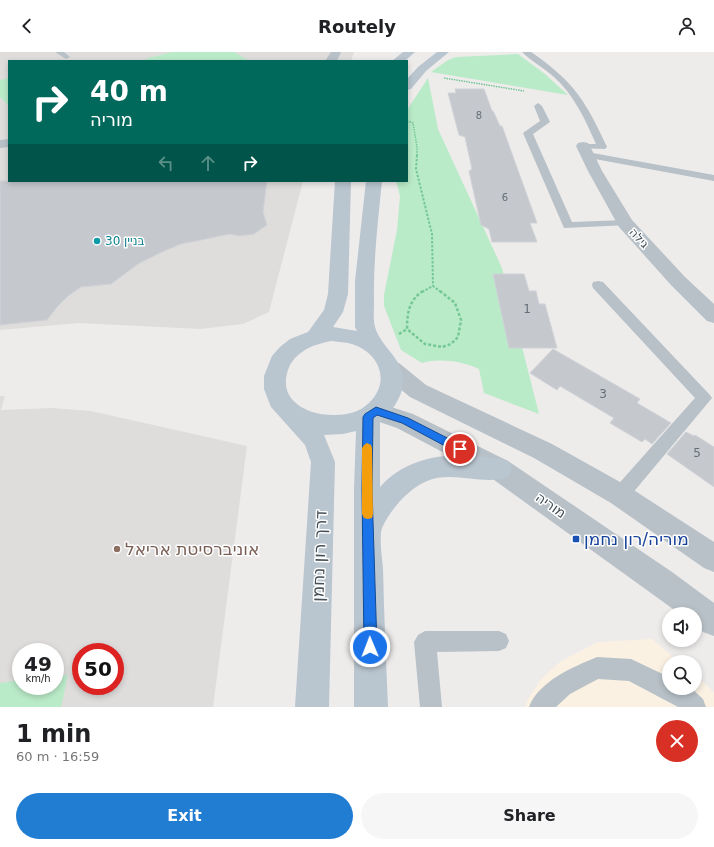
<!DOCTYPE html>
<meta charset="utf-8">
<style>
:root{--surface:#fff;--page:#f6f6f6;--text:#202124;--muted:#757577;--accent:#207dd2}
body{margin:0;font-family:"DejaVu Sans",Heebo,sans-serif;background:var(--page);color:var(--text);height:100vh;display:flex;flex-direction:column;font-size:15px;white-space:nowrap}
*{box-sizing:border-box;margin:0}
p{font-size:13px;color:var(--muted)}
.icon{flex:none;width:22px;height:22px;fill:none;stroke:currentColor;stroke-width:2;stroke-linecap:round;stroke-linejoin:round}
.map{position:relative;height:655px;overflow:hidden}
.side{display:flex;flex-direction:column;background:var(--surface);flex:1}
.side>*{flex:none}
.hud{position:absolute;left:8px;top:8px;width:400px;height:122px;border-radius:0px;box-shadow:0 2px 6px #0003;background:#00695c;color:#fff;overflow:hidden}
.tools{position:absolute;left:662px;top:555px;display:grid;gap:8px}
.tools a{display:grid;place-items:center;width:40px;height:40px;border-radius:50%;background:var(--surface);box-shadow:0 2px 6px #0003;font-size:20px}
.speed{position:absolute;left:12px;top:591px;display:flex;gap:8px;font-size:20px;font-weight:700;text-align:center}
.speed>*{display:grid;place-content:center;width:52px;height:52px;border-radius:50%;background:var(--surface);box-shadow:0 2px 6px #0003;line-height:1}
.speed small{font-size:10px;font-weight:400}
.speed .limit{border:6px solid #d22;background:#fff;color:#111}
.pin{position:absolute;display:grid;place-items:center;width:34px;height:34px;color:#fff;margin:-17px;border:2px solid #fff;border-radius:50%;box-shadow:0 1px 4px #0007}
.me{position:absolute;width:44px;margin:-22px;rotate:359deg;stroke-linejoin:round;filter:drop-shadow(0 0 3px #0008)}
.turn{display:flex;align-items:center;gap:14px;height:84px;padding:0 16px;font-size:18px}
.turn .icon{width:52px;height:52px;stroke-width:2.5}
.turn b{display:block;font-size:28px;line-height:34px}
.lanes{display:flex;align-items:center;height:38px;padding:0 16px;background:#0003;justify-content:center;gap:20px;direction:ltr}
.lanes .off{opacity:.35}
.round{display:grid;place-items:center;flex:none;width:42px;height:42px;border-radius:21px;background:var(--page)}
.summary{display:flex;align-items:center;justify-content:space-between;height:68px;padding:0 16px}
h1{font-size:24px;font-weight:700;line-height:30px}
.action{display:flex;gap:8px;margin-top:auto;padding:8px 16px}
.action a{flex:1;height:46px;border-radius:24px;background:var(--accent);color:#fff;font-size:16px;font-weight:700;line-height:46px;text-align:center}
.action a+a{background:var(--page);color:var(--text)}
header{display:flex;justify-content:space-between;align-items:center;height:52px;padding:0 16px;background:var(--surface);font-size:18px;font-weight:700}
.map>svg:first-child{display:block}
.commercial{fill:#faf1e3}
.education{fill:#dfdcdc;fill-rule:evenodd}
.green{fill:#baebc9}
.building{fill:#c5c9ce;stroke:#cfd2d7}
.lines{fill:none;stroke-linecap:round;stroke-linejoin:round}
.path-far2{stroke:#74c797;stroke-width:1.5;stroke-dasharray:1.5 1;stroke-linecap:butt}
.path-far1{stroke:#74c797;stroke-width:2;stroke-dasharray:2.5 1.5;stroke-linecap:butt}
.path{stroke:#74c797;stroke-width:2.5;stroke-dasharray:3 2;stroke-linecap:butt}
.service{fill:#b7c1c7;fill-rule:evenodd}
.minor{fill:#b7c1c7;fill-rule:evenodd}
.tertiary{fill:#b7c1c7;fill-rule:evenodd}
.secondary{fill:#b9c5cf;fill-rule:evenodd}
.route{fill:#1a73e8;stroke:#114b97}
.slow{fill:#f59e0b}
.culture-dot{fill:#0f9aa8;stroke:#fff;stroke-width:1.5}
.transit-dot{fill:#1a4fb4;stroke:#fff;stroke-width:1.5}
.education-dot{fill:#8d6e63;stroke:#fff;stroke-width:1.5}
.labels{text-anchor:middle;stroke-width:3;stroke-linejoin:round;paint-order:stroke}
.far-number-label{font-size:10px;fill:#656e75}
.far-street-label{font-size:12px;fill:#455057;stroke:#fff}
.far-culture-label{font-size:12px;fill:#0d838f;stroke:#fff;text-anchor:start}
.number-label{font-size:12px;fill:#656e75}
.street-label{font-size:14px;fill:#455057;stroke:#fff}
.near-transit-label{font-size:17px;fill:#164399;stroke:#fff;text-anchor:start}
.near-education-label{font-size:17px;fill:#785e54;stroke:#fff;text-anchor:start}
.near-street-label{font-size:17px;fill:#455057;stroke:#fff}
</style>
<header><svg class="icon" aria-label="back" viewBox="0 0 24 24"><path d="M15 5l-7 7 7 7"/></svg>Routely<svg class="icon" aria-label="person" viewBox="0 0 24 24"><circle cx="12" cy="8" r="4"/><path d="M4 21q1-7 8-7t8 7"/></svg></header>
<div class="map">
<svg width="714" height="655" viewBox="0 0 714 655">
<rect width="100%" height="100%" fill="#eeebeb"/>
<path class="commercial" d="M652 587 679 610H669V636H695V623L714 640V655H525L529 645 541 627 561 609 598 590Z"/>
<g class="education">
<path d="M0 0H354L351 9H9V129H303L269 260 243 272 200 277 79 271 0 278Z"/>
<path d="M0 344H5L1 358 52 356 91 359 247 394 213 655H0ZM21 600H55V634H21ZM81 600H115V634H81Z"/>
</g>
<g class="green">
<path d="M172 0H234L249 9H147L145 7Z"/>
<path d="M518 2 545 22 568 43 431 20 448 8 456 5Z"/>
<path d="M9 26V54L0 45V28Z"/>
<path d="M428 26 438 77 502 216 539 362 484 341 479 317C461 309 441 306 422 311L401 298 384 254V243L397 178 400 144 396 129H407V58Z"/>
<path d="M68 623 61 655H0V631L21 628V634H55V625Z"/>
</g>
<g class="building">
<path d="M455 37H484L492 59H493L500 74H502L537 171H530L537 190H492L489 177 481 173 469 119 472 117 465 85 459 83 448 41H456Z"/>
<path d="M0 129H267L263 160 267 173 254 182 239 184 230 182 181 192 162 200 138 212 111 232 81 235 68 244 57 255 47 268 0 273Z"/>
<path d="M493 222H524L529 239H536L539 252H545L557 296H509Z"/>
<path d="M553 297 640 347 637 351 671 371 652 392 645 387 642 390 610 371 614 366 560 334 557 338 530 321Z"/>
<path d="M686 380 694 384 695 383 714 395V435L667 402Z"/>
</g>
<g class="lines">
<g class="path-far2">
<path d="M444 26 524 39"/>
<path d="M407 69 413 71 417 95V104"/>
</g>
<g class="path-far1">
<path d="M417 103 416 117 432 182 433 234"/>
<path d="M422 240 433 234 441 240"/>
</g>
<g class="path">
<path d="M423 239C409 248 407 261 407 277L425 292 442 295 451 292 458 285 461 268 455 251 440 239"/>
<path d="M399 282 407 277"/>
</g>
<g class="service">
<path d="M55 0H64L70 5 66 7Z"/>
<path d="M522 0H531L534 2C575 31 586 50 607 95L605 97 580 96 578 94 580 92H596C585 67 574 43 554 25 544 16 531 9 522 0Z"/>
<path d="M538 51 542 54 550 70 533 82 572 170 625 168 629 169 631 171 629 173 564 176 523 81 540 69 534 54Z"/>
<path d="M587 100 714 123V129L584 105 582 103 584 101Z"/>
<path d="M598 229 603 230 709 342 712 346 626 449 620 451 614 449 611 443 614 437 695 346 593 236 592 233 593 230Z"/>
<path d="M425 579H499L506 582 509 589 506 596 499 599 437 600 442 655H420L414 590 418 583Z"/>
<path d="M597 605 631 607 669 625V636H691L703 647 706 655H678L629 629 598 627 570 642 556 655H529C539 629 573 615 597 605Z"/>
</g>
<g class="minor">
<path d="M331 0H341L337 9H325Z"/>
<path d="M9 87V95L0 96V88Z"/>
<path d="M583 90 588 91 590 94 602 119 632 168 685 225 714 252V271L707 269 671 233 619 175 588 119 576 94 578 91Z"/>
</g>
<g class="tertiary">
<path d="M391 309 399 311 426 333 552 392 629 435 714 490V520L704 516 611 451 534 406 410 345 383 323 380 317 383 311Z"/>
<path d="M376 350 413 362 508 409 672 520 714 551V584L703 580 695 573V562H680L490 425 397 376 368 366 364 359 368 352Z"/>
</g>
<g class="secondary">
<path d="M403 0H415L405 9H392Z"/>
<path d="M437 0H449L426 19 411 37 407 38V27L418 15Z"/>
<path d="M335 129H351L348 242 343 260 333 275 357 279 355 275V229L366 129H382C378 169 373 210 374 251 374 258 373 268 375 275 381 296 404 306 403 331 402 346 391 361 380 369V435C405 407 441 401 477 404 488 405 498 405 508 409L512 417 508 425C483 434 453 418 427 429 408 437 390 458 382 476 379 484 382 507 383 516 384 562 386 609 388 655H354V437L356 379 343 382 324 383 335 410 329 655H295L311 410 305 393 271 355 264 337V324L272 304 280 295 290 287 308 280 324 258 328 242ZM331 289C338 290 345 290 352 292 380 301 391 330 369 351 360 360 347 363 335 363 310 364 277 350 288 318 291 309 297 303 305 298 313 293 322 291 331 289Z"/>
</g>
</g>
<path class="route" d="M376 355 408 366 463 394 465 397 463 400 460 402 402 371 377 363 373 366 372 437 377 595 375 599 370 601 366 599 364 595 362 437 363 365 365 362Z"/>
<path class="slow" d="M367 391 371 393 372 396 373 462 372 466 368 467 364 466 362 462V396L364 393Z"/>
<circle class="culture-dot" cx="97" cy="189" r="4"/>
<rect class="transit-dot" x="572" y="483" width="8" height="8" rx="2"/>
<circle class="education-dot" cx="117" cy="497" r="4"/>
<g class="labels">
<g class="far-number-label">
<text x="479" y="67">8</text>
<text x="505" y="149">6</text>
</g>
<g class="far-street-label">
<text transform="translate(639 186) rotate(48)" y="4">גילה</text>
</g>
<g class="far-culture-label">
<text x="105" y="193">בניין 30</text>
</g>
<g class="number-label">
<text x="527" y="261">1</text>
<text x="603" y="346">3</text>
<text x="697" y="405">5</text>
</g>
<g class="street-label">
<text transform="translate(551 453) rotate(35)" y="5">מוריה</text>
</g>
<g class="near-transit-label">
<text x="584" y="493">מוריה/רון נחמן</text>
</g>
<g class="near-education-label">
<text x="125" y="503">אוניברסיטת אריאל</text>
</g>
<g class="near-street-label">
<text transform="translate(319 504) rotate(-88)" y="6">דרך רון נחמן</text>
</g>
</g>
</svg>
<div class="tools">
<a><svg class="icon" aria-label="sound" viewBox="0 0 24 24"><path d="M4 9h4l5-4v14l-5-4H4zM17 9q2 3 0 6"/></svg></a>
<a><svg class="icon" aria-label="search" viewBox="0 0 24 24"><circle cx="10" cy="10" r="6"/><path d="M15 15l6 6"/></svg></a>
</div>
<div class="speed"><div>49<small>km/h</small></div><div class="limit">50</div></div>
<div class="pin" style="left:460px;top:397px;background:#d93025"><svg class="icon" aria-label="arrive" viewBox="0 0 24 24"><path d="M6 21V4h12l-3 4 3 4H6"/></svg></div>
<svg class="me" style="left:370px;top:595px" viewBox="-20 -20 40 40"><circle r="17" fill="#1a73e8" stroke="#fff" stroke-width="3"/><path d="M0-11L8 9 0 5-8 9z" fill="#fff"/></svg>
<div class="hud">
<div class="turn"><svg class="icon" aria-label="right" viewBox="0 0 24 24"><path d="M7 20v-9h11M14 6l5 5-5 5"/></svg><div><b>40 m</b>מוריה</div></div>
<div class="lanes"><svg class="icon off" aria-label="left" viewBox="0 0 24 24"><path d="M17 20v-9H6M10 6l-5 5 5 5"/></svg><svg class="icon off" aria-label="ahead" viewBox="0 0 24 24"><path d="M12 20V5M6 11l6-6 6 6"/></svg><svg class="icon" aria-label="right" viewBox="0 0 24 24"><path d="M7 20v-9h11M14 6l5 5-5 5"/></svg></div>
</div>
</div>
<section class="side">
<div class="summary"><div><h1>1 min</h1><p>60 m · 16:59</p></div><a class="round" style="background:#d93025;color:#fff"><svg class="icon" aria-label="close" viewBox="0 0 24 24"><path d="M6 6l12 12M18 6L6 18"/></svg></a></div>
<div class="action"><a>Exit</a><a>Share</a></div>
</section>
